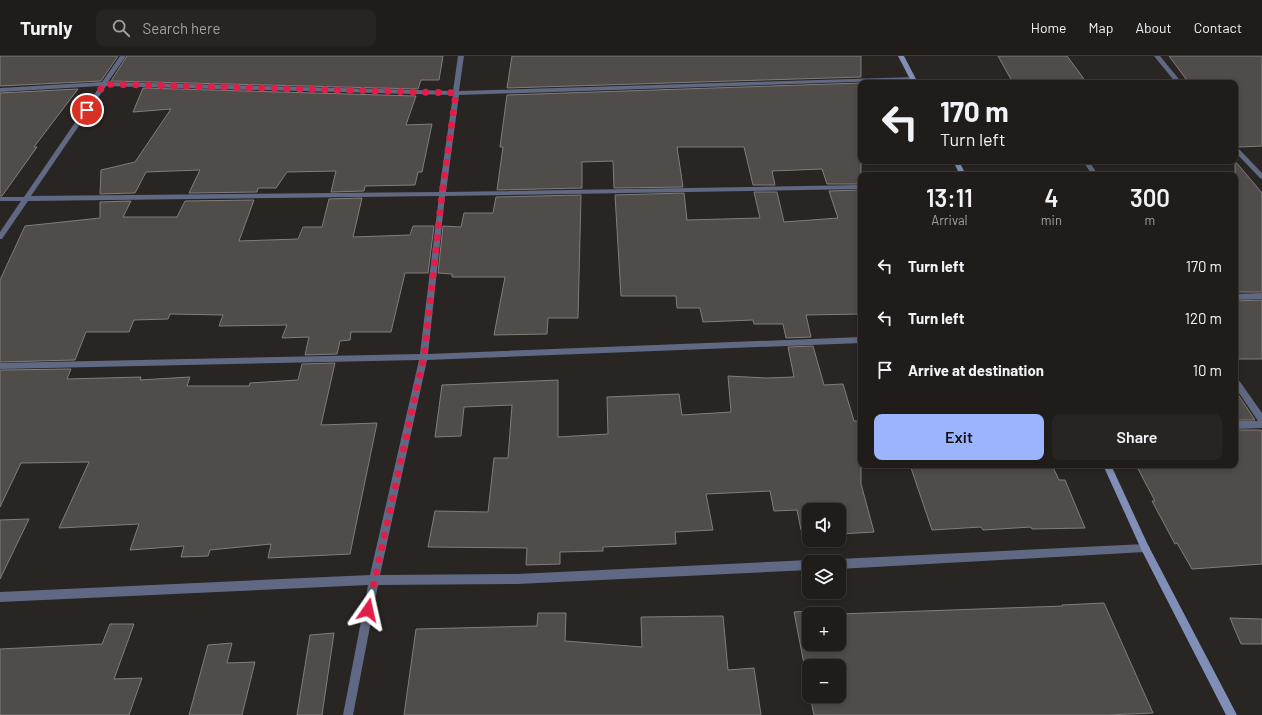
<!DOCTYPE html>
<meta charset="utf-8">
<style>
:root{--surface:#1f1c1a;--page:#272523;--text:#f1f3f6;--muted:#a1a1a2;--line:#3c3a39;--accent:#9cb4fd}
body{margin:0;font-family:Barlow,sans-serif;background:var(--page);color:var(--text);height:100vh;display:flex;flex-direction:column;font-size:15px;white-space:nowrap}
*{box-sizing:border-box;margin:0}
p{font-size:13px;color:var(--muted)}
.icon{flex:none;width:22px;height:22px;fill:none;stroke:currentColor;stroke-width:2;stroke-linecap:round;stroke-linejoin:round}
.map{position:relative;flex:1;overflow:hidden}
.sheet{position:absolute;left:858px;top:116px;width:380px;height:296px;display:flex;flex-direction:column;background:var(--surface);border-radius:8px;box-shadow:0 2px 6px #0003,0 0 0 1px var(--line)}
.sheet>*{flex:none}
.banner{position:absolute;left:858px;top:24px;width:380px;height:84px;border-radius:8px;box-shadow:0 2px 6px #0003,0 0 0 1px var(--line);background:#1f1c1a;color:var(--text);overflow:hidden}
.fabs{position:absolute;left:802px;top:447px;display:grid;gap:8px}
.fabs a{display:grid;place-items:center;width:44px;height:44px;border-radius:8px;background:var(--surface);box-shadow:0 2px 6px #0003,0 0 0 1px var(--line);font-size:20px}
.pin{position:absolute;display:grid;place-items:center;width:34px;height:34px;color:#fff;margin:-17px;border:2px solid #fff;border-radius:50%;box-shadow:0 1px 4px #0007}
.me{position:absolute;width:44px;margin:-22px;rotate:11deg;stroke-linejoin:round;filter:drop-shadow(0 0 3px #0008)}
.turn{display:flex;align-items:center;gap:14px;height:84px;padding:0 16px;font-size:18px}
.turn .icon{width:52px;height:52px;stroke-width:2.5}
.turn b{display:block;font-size:28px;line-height:34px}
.eta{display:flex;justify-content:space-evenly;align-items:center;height:68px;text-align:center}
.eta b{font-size:24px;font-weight:600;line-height:28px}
.button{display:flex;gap:8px;margin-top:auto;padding:8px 16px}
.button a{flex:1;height:46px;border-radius:8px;background:var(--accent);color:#111;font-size:16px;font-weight:600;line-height:46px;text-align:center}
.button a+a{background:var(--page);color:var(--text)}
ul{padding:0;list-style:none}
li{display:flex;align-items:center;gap:12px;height:52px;padding:0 16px}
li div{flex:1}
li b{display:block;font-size:15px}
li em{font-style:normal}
header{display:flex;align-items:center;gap:24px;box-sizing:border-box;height:56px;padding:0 20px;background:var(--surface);border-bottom:1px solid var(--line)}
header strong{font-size:19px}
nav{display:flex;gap:22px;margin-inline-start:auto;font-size:14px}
.search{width:280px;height:36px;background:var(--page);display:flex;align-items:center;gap:10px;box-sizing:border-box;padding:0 14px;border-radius:8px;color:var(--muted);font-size:15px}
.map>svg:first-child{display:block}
.building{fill:#504c4a;stroke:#827d7b}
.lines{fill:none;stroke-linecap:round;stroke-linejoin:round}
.street{fill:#606983;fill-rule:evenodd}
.secondary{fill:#808fb8;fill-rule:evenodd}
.route{stroke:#e11d48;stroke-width:7;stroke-dasharray:0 12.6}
</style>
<header>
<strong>Turnly</strong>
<div class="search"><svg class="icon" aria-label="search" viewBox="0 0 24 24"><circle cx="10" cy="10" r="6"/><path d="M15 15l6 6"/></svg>Search here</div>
<nav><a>Home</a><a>Map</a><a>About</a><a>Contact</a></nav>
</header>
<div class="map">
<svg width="1262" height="659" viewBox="0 0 1262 659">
<rect width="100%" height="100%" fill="#292523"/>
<g class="building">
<path d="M0 0H118L101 25 0 30Z"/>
<path d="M127 0H443L439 24H421L418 33 111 25Z"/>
<path d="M512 0H861V21L507 32Z"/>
<path d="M998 0H1067L1087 27H1013Z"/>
<path d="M1169 0H1262V90L1239 91 1235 89V27H1189Z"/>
<path d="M861 27V128H827L822 113 772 115 775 129H753L744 91H677L683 131 614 132 613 105 582 106V132L497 134 503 91H500L507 39Z"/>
<path d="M143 32 416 40 406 69 432 68 422 116H418L415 129 365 130 364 135 331 136 336 115 287 116 276 132H258L257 136 189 137 200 114 146 116 135 137 100 138 101 114 135 106 171 53 133 56Z"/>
<path d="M78 33 34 91H37L2 140H0V37Z"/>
<path d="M1235 105 1262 137V236H1235Z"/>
<path d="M861 134V258L806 259 811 281 786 282 783 268H754L753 264 703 266 700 252H677L676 240H621L615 139 684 137 687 164 760 162 754 136H777L784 166 838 162 829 135Z"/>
<path d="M581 139 578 262H548L547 278 494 279 505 221H452V218L438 217 443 170 461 171 464 157H493L496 141Z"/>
<path d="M362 142 353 181 410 179 413 170H434L428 217H405L391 276H351L350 284 340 285 337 298 305 299 309 281 282 282 287 269 219 270 223 259 170 258 168 263 134 264 129 276H86L75 304 0 306V224L25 170 100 162V146L131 145 123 161H177L185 145 254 144 239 185 298 183 303 171H322L329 143Z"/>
<path d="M1262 244V303H1235V245Z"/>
<path d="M813 290 824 329 843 328 854 365H861V428L874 476 839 478V454H809V473L801 474 797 454 774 455 770 435 706 438 713 474 675 476 676 488 603 491V495L560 496V508L526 509 527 492 428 491 435 455 488 456 494 402H508L512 349 464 351 461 380 435 381 442 329 558 324V381L608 378 607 341 679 338 682 359 731 356 728 320 766 322 794 321 788 291Z"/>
<path d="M335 307 321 369 377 367 350 498 268 502 271 488 210 494 208 500 181 501 184 490 130 494 139 468 59 472 89 406 21 407 0 451V314L71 313 67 323 141 321 140 324 190 321 187 330H249L250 327 298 324 302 308Z"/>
<path d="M1235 334 1255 364H1235Z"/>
<path d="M1235 374H1261L1262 375V508L1192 513 1177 487 1175 488 1152 445H1155L1136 409H1235Z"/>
<path d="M910 409H1052L1059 424H1065L1085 472 1032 473 1031 471 983 474 981 471 932 474Z"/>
<path d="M29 463 0 523V464Z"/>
<path d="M1104 547 1153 657 1108 659H814L810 640H839V610H809V634L794 556 826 554V558H809V588H839V558L1063 550 1062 549Z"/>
<path d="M538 557H566L565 585 642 591 641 561 723 560 728 614 754 612 761 659H404L416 573 537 570Z"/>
<path d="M1230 562 1262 563V588H1241Z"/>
<path d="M110 568H134L114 623 142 622 129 659H0V593L102 588Z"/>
<path d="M334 577 322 659H297L310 579Z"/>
<path d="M232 587 227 607 255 606 242 659H189L208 589Z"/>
</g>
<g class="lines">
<g class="street">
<path d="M120 0H126L108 26 453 35 458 0H464L459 35 914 21 915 22 912 24 459 39 446 136 861 129V133L445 140 428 298 861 281V287L427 304 380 519 517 518 809 504 812 506H809V514L517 528 378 529 353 659H343L368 529 0 546V536L370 519 419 304 0 313V307L420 298 439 140 28 145 2 183H0V176L21 145H0V141H24L100 30 0 36V32L102 26ZM106 30 453 39 439 136 31 140Z"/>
<path d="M1154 0H1160L1182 27H1176Z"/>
<path d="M1235 90 1237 91 1262 117V123L1260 122 1235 96Z"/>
<path d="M1083 105H1089L1098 119H1092Z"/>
<path d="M1262 237V243L1235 244V238Z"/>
<path d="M1235 322 1238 323 1262 357V372L1235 373V365H1258L1235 331Z"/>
<path d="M1145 488 1148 489 1150 492 1148 495 1145 496 839 513V506H835L839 503Z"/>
</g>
<g class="secondary">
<path d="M898 0H904L918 27H912Z"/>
<path d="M953 105H959L966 119H960Z"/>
<path d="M1103 409H1111L1148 489 1237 659H1226L1142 495Z"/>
</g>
</g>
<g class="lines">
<path class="route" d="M87 54 104 28 456 37 442 138 424 300 368 554"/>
</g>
</svg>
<div class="fabs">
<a><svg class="icon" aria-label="sound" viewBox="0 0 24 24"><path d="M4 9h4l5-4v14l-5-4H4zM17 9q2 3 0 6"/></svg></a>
<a><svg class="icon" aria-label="layers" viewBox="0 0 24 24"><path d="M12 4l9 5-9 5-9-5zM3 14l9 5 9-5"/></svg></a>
<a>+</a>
<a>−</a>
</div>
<div class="pin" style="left:87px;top:54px;background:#d93025"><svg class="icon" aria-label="arrive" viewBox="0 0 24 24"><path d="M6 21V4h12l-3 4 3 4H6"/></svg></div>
<svg class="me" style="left:368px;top:554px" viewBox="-20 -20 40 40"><path d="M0-17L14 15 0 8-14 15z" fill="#e11d48" stroke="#fff" stroke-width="4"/></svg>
<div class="banner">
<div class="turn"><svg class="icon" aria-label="left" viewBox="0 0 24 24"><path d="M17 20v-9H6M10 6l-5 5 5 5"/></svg><div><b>170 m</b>Turn left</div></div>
</div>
<section class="sheet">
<div class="eta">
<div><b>13:11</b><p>Arrival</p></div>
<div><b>4</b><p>min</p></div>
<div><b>300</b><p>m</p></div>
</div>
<ul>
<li><svg class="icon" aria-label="left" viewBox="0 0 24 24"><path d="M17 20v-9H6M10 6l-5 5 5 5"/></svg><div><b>Turn left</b></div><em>170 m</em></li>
<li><svg class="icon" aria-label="left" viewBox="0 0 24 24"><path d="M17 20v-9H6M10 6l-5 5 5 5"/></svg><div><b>Turn left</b></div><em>120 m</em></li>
<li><svg class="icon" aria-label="arrive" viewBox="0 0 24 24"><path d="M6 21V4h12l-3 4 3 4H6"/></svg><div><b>Arrive at destination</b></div><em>10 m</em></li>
</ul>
<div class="button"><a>Exit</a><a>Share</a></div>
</section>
</div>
